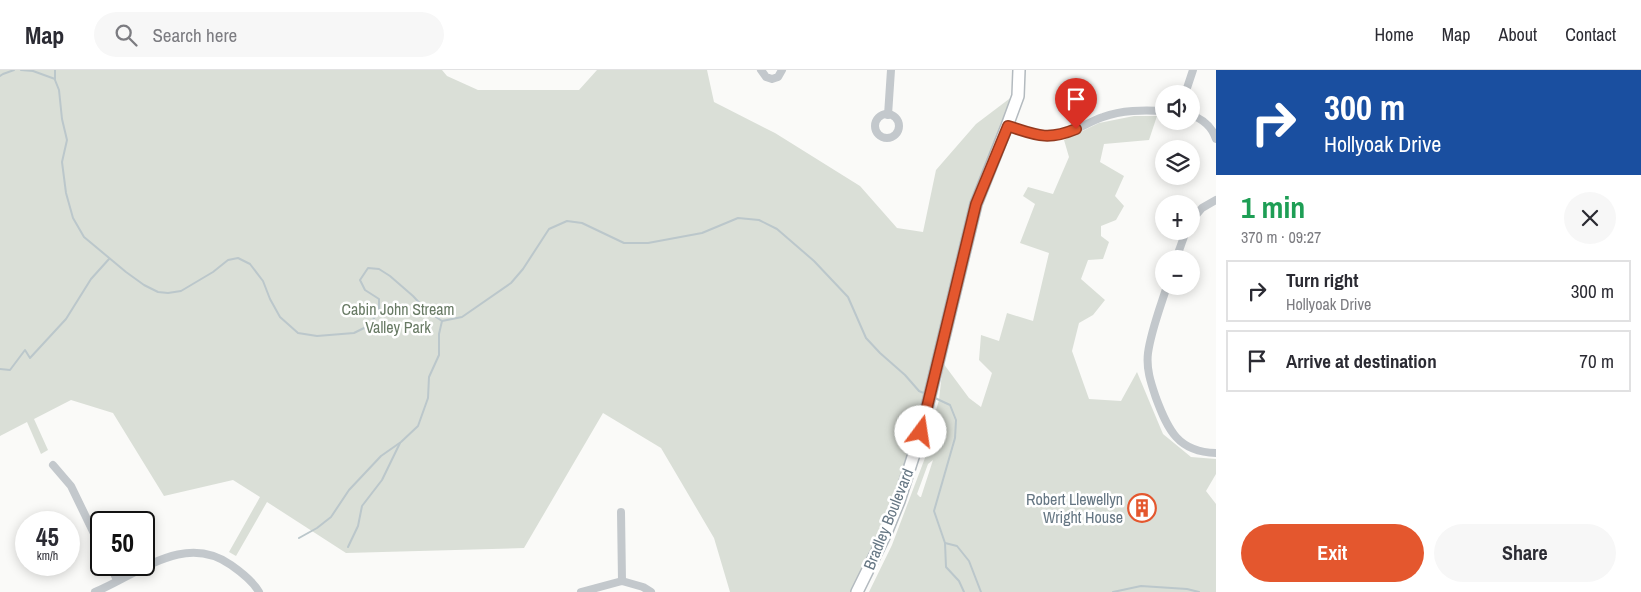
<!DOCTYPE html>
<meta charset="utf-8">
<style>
:root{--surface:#fff;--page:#f7f7f7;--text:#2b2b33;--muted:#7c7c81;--line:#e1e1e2;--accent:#e4572e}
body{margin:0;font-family:"Archivo Narrow",sans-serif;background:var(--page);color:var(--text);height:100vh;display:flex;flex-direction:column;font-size:19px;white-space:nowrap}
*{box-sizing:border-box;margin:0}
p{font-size:16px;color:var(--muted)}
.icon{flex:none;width:28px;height:28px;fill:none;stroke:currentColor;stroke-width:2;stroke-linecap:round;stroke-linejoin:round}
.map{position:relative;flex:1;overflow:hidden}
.side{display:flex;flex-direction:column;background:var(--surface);width:425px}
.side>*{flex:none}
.top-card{background:#1a4fa0;color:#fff;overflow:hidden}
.controls{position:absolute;left:1155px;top:15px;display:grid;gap:10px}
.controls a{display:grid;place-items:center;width:45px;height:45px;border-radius:50%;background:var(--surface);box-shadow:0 2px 12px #0003;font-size:25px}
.speed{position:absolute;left:15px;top:441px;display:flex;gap:10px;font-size:25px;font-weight:700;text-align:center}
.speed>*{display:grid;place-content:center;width:65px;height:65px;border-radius:50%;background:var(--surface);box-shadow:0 2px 12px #0003;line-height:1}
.speed small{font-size:12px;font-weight:400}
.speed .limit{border:2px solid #111;border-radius:8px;background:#fff;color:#111}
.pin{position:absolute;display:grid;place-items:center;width:42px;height:42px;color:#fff;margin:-51px -21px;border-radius:50% 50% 50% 0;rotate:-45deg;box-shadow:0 0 5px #0007}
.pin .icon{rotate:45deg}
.me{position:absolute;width:55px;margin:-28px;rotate:14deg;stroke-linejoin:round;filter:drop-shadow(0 0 4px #0008)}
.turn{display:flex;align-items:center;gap:18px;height:105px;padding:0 25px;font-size:22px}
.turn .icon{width:65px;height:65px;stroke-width:2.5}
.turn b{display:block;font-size:35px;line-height:42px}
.round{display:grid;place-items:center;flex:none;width:52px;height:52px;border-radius:26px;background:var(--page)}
.head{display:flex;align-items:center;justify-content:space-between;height:85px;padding:0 25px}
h1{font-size:30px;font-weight:700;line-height:38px;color:#1e9e55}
.primary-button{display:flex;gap:10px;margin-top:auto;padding:10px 25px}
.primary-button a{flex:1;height:58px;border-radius:30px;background:var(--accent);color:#fff;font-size:20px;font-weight:700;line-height:58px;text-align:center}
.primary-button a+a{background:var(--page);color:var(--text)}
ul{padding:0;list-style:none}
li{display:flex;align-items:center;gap:15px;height:62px;margin:0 10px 8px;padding:0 15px;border:2px solid var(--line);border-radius:0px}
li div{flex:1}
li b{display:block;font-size:19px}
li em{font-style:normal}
header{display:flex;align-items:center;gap:30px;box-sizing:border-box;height:70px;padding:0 25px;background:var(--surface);border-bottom:1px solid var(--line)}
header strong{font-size:24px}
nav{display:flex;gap:28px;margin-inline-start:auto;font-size:18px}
.search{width:350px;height:45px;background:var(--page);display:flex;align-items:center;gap:12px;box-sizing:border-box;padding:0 18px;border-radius:28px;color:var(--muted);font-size:19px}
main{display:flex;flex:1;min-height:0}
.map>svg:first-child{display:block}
.green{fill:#dadfd7;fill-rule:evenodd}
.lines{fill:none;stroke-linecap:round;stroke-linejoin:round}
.stream{stroke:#bbc7cb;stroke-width:2}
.secondary-casing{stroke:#b3babf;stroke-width:14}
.minor{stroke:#c3c8cc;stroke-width:8}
.secondary{stroke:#fff;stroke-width:11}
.route-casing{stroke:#94391e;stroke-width:12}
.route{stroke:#e4572e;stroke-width:9}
.labels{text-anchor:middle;stroke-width:5;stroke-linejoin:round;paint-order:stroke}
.park-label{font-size:16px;fill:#687a64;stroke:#fff}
.poi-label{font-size:16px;fill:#657683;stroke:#fff;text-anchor:end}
.street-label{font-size:16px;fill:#657683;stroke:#fff}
</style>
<header>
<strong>Map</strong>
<div class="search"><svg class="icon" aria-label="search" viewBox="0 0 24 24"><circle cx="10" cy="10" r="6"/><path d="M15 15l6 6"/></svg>Search here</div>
<nav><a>Home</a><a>Map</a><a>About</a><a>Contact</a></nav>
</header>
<main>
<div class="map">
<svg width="1216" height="522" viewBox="0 0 1216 522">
<rect width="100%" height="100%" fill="#fafaf8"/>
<g class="green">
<path d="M0 0H442L447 6 478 20H579L597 0H707L714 32 775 63 860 116 897 158 923 162 936 100 976 54 1013 26 983 106 899 431 854 522H730L714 468 661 378 603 343 524 478 346 483 267 432 236 486 229 482 260 427 233 410 164 426 113 343 71 330 34 349 48 380 41 384 27 352 0 366Z"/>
<path d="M1134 46H1157L1149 70 1104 74 1100 92 1124 106 1115 126 1124 136 1116 150 1101 156V166L1109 172 1103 189 1088 190 1081 209 1105 230 1093 245 1079 253 1072 281 1089 329 1121 331 1137 302 1163 364 1191 387 1216 389V404L1206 421 1216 434V522H869L892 475 928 380 938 359 931 357 939 330 943 293 969 328 981 337 992 303 979 290 981 265 999 271 1007 243 1033 251 1049 183 1020 173 1035 134 1023 126 1028 117 1053 124 1069 87 1064 70 1099 53ZM933 390 921 427H920L917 424 928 394Z"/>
</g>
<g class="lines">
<g class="stream">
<path d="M21 0 33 1 55 9"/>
<path d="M55 0V10L59 20 62 49 67 70 62 92 66 123 73 148 84 167 126 202 144 215 158 222 168 223 181 221 213 202 228 190 238 188 250 194 263 211 270 229 280 247 298 263 317 266 354 263 368 256 379 242V229L365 220 360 210 368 198 379 199 390 206 413 226 427 241 442 251 462 247 511 213 523 199 549 159 567 151 582 153 624 173H648L702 163 738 148 759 150 777 159 814 191 848 227 866 268 880 283 905 305 919 321 926 324"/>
<path d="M0 6 3 4 14 0"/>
<path d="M0 299 10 300 25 280 30 288 66 249 91 209 109 189"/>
<path d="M935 328 950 335 956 350 955 368 934 441 945 473 946 497 959 511 964 522"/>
<path d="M299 468 317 458 331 447 349 420 381 386 401 372 418 356 428 328 429 307 439 285V264L442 251"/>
<path d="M945 473 957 476 969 491 981 522"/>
<path d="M348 477 358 456 362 436 382 410 400 373"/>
<path d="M1113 522 1141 516 1187 519 1199 522"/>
</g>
<defs>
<path id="secondary" d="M857 522 886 463 899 431 921 362 976 134 1007 56 1018 26 1019 0"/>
</defs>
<use href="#secondary" class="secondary-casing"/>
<g class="minor">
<path d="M761 0 766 7 772 9 778 7 782 0"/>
<path d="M1185 24 1193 0"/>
<circle cx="887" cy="56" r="12"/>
<path d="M888 45 891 0"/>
<path d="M1191 45C1203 49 1212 57 1216 69"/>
<path d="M1007 56C1021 60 1035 66 1048 67 1068 67 1085 53 1103 47 1122 40 1143 40 1164 41"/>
<path d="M1191 151 1202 138 1216 130"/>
<path d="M1176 189 1186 161"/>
<path d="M1167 216C1160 238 1151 261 1148 283 1146 299 1151 313 1156 328 1168 360 1178 382 1216 383"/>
<path d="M53 395 71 416 101 478"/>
<path d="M621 442 622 511"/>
<path d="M110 495 117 510"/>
<path d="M95 522C139 504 184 462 231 495 241 502 253 511 259 522"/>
<path d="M581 522 622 511 643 517 651 522"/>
</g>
<use href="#secondary" class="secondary"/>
</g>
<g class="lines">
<defs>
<path id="route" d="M921 362 976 134 1008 56C1036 65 1047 71 1076 59"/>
</defs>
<use href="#route" class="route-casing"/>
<use href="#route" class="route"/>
</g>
<defs>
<symbol id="building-ring" viewBox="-11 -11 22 22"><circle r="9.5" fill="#fff" stroke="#e4572e" stroke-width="1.5"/><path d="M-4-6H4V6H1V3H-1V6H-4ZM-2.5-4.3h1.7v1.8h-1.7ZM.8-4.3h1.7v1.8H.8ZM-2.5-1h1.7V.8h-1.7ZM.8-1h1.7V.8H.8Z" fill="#e4572e"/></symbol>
</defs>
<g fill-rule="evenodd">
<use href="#building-ring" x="1126" y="422" width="32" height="32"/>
</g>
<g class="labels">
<g class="park-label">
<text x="398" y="245">Cabin John Stream<tspan x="398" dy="18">Valley Park</tspan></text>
</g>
<g class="poi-label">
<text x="1123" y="435">Robert Llewellyn<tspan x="1123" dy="18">Wright House</tspan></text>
</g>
<g class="street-label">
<text transform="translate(888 449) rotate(-68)" y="6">Bradley Boulevard</text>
</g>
</g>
</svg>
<div class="controls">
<a><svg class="icon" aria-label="sound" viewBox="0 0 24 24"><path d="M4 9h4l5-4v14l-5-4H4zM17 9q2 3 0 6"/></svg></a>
<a><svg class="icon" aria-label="layers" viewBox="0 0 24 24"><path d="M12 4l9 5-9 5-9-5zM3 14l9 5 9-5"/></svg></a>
<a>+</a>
<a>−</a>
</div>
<div class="speed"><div>45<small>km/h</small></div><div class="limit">50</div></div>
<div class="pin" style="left:1076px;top:59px;background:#d93025"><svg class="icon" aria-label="arrive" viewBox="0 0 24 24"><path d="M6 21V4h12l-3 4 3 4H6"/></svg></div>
<svg class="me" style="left:921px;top:362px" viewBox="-20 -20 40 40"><circle r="19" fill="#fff"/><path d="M0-13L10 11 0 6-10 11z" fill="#e4572e"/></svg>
</div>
<section class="side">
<div class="top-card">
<div class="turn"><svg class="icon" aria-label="right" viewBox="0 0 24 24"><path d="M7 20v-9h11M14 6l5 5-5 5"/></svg><div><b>300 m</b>Hollyoak Drive</div></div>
</div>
<div class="head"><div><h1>1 min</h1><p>370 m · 09:27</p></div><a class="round"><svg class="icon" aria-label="close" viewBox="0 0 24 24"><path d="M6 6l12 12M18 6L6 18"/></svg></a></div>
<ul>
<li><svg class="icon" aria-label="right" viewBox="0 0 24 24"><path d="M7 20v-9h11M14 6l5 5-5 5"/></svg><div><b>Turn right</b><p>Hollyoak Drive</p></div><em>300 m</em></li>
<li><svg class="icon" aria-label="arrive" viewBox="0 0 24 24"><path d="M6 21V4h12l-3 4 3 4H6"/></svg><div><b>Arrive at destination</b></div><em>70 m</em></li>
</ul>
<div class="primary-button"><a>Exit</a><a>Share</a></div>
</section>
</main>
